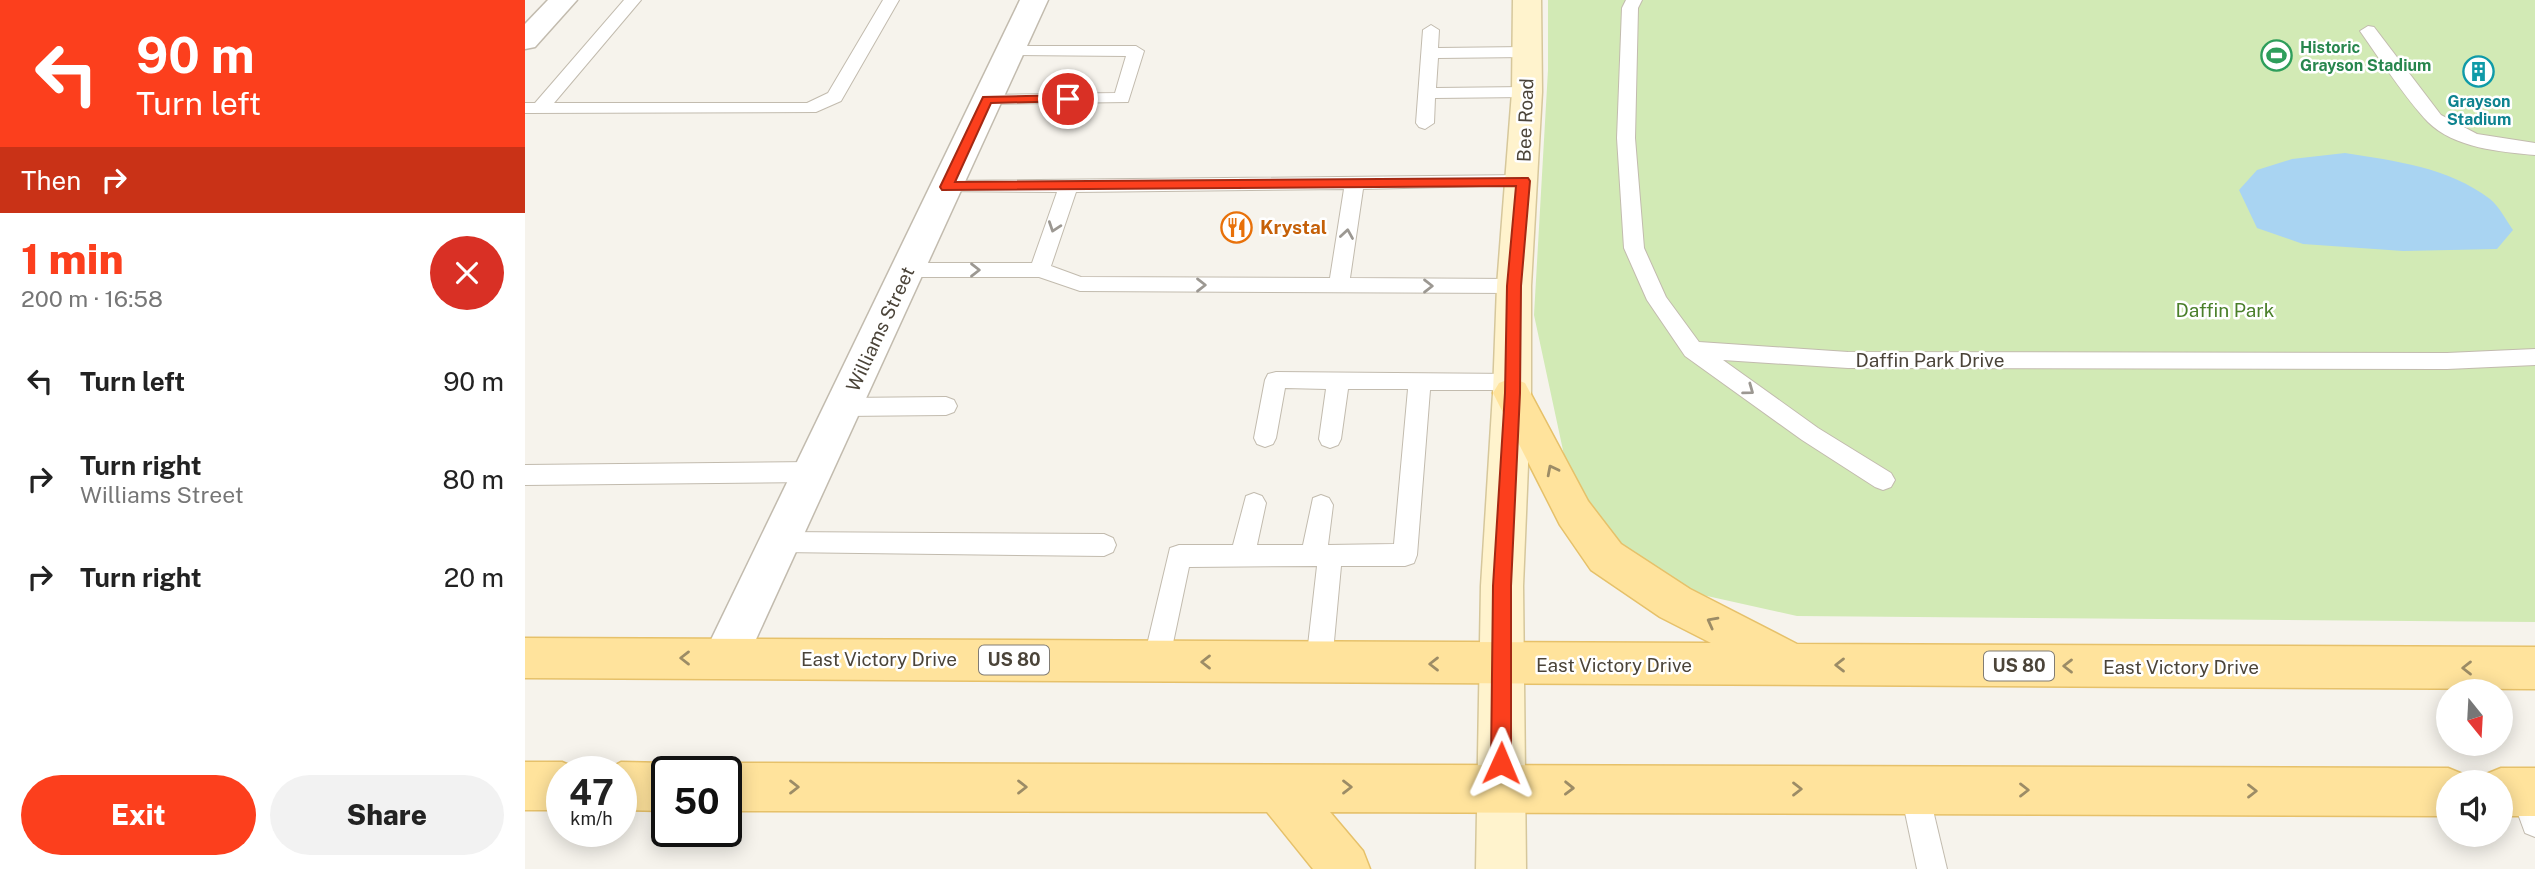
<!DOCTYPE html>
<meta charset="utf-8">
<style>
:root{--surface:#fff;--page:#f2f2f2;--text:#222;--muted:#767676;--accent:#fc3f1d}
body{margin:0;font-family:"Public Sans",sans-serif;background:var(--page);color:var(--text);height:100vh;display:flex;flex-direction:column;font-size:26px;white-space:nowrap}
*{box-sizing:border-box;margin:0}
p{font-size:23px;color:var(--muted)}
.icon{flex:none;width:38px;height:38px;fill:none;stroke:currentColor;stroke-width:2;stroke-linecap:round;stroke-linejoin:round}
.map{position:relative;flex:1;overflow:hidden}
.drawer{display:flex;flex-direction:column;background:var(--surface);width:525px}
.drawer>*{flex:none}
.top-card{background:#fc3f1d;color:#fff;overflow:hidden}
.needle{width:46px;rotate:162deg}
.controls{position:absolute;left:1911px;top:679px;display:grid;gap:14px}
.controls a{display:grid;place-items:center;width:77px;height:77px;border-radius:50%;background:var(--surface);box-shadow:0 4px 18px #0003;font-size:35px}
.speed{position:absolute;left:21px;top:756px;display:flex;gap:14px;font-size:35px;font-weight:700;text-align:center}
.speed>*{display:grid;place-content:center;width:91px;height:91px;border-radius:50%;background:var(--surface);box-shadow:0 4px 18px #0003;line-height:1}
.speed small{font-size:18px;font-weight:400}
.speed .limit{border:4px solid #111;border-radius:10px;background:#fff;color:#111}
.pin{position:absolute;display:grid;place-items:center;width:60px;height:60px;color:#fff;margin:-30px;border:4px solid #fff;border-radius:50%;box-shadow:0 2px 7px #0007}
.me{position:absolute;width:77px;margin:-38px;rotate:1deg;stroke-linejoin:round;filter:drop-shadow(0 0 5px #0008)}
.turn{display:flex;align-items:center;gap:24px;height:147px;padding:0 21px;font-size:32px}
.turn .icon{width:91px;height:91px;stroke-width:2.5}
.turn b{display:block;font-size:49px;line-height:60px}
.then{display:flex;align-items:center;height:66px;padding:0 21px;background:#0003;gap:14px;font-size:26px}
.round{display:grid;place-items:center;flex:none;width:74px;height:74px;border-radius:37px;background:var(--page)}
.head{display:flex;align-items:center;justify-content:space-between;height:119px;padding:0 21px}
h1{font-size:42px;font-weight:800;line-height:52px;color:var(--accent)}
.cta{display:flex;gap:14px;margin-top:auto;padding:14px 21px}
.cta a{flex:1;height:80px;border-radius:42px;background:var(--accent);color:#fff;font-size:28px;font-weight:800;line-height:80px;text-align:center}
.cta a+a{background:var(--page);color:var(--text)}
ul{padding:0;list-style:none}
li{display:flex;align-items:center;gap:21px;height:98px;padding:0 21px}
li div{flex:1}
li b{display:block;font-size:26px}
li em{font-style:normal}
main{display:flex;flex:1;min-height:0}
.map>svg:first-child{display:block}
.green{fill:#d2eab5}
.water{fill:#a9d4f2}
.lines{fill:none;stroke-linecap:round;stroke-linejoin:round}
.lane-casing{stroke:#c2bbae;stroke-width:2}
.street-casing{stroke:#c2bbae;stroke-width:3}
.secondary-casing{stroke:#d6c79b;stroke-width:3}
.primary-casing{stroke:#e6c16a;stroke-width:3}
.lane{fill:#fff;fill-rule:evenodd}
.street{fill:#fff;fill-rule:evenodd}
.secondary{fill:#fff3cd;fill-rule:evenodd}
.primary{fill:#ffe39c;fill-rule:evenodd}
.oneway{stroke:#9c9892}
.oneway2{stroke:#9c8c66}
.route{fill:#fc3f1d;stroke:#a42913;stroke-width:2}
.labels{text-anchor:middle;stroke-width:5;stroke-linejoin:round;paint-order:stroke}
.far-leisure-label{font-size:16px;font-weight:bold;fill:#27864d;stroke:#fff;text-anchor:start}
.far-culture-label{font-size:16px;font-weight:bold;fill:#0d838f;stroke:#fff}
.shield{fill:#fff;stroke:#817c74;stroke-width:2}
.shield-label{font-size:18px;font-weight:bold;fill:#4b4439}
.street-label{font-size:19px;fill:#4b4439;stroke:#fff}
.food-label{font-size:19px;font-weight:bold;fill:#c56008;stroke:#fff;text-anchor:start}
.park-label{font-size:19px;fill:#4a7f2a;stroke:#fff}
</style>
<main>
<section class="drawer">
<div class="top-card">
<div class="turn"><svg class="icon" aria-label="left" viewBox="0 0 24 24"><path d="M17 20v-9H6M10 6l-5 5 5 5"/></svg><div><b>90 m</b>Turn left</div></div>
<div class="then">Then<svg class="icon" aria-label="right" viewBox="0 0 24 24"><path d="M7 20v-9h11M14 6l5 5-5 5"/></svg></div>
</div>
<div class="head"><div><h1>1 min</h1><p>200 m · 16:58</p></div><a class="round" style="background:#d93025;color:#fff"><svg class="icon" aria-label="close" viewBox="0 0 24 24"><path d="M6 6l12 12M18 6L6 18"/></svg></a></div>
<ul>
<li><svg class="icon" aria-label="left" viewBox="0 0 24 24"><path d="M17 20v-9H6M10 6l-5 5 5 5"/></svg><div><b>Turn left</b></div><em>90 m</em></li>
<li><svg class="icon" aria-label="right" viewBox="0 0 24 24"><path d="M7 20v-9h11M14 6l5 5-5 5"/></svg><div><b>Turn right</b><p>Williams Street</p></div><em>80 m</em></li>
<li><svg class="icon" aria-label="right" viewBox="0 0 24 24"><path d="M7 20v-9h11M14 6l5 5-5 5"/></svg><div><b>Turn right</b></div><em>20 m</em></li>
</ul>
<div class="cta"><a>Exit</a><a>Share</a></div>
</section>
<div class="map">
<svg width="2010" height="869" viewBox="0 0 2010 869">
<rect width="100%" height="100%" fill="#f6f3ec"/>
<path class="green" d="M1023 0H2010V622L1272 616 1173 594 1128 570 1093 544 1061 511 1042 469 1009 315 1023 70Z"/>
<path class="water" d="M1820 153C1870 161 1923 167 1965 199 1974 206 1981 220 1988 230L1972 249 1878 251 1778 244 1732 228 1714 190 1732 170 1767 159Z"/>
<g class="lines">
<defs>
<g id="lane">
<path d="M99 0H116L29 103H282L303 93 358 0H374L316 101 291 112 0 113V103H10Z"/>
<path d="M1101 0H1117L1113 8 1110 138 1119 248 1141 297 1174 342 1323 352 1922 353 2010 349V365L1922 369 1323 368 1198 360 1293 428 1366 473 1370 480 1366 487 1358 490 1350 487 1277 440 1160 356 1122 300 1099 248 1092 138 1097 8Z"/>
<path d="M906 25 914 30 913 48 1001 47 1009 52 1001 57 913 58 911 88 1002 87 1011 92 1002 97 910 98 909 123 900 129 894 127 891 123 898 30Z"/>
<path d="M1843 26 1849 27 1916 115 1952 134 2010 143V155C1976 152 1929 148 1903 122 1881 99 1854 58 1835 31Z"/>
<path d="M485 46H611L619 51 603 102 456 104 453 100 462 95 590 93 601 56 479 55 477 51Z"/>
<path d="M998 175 1005 177 1007 181 1005 185 838 189 825 278 989 279 996 281 999 286 996 291 989 293 555 291 514 277H382L375 275 372 270 375 265 382 263H507L532 192 414 191 412 187 414 183 421 181ZM819 189 805 278 556 277 526 266 551 192Z"/>
<path d="M751 372 988 374 996 376 999 382 996 388 988 390H905L892 555 889 563 880 566H816L807 663 803 672 794 675 785 672 781 663 792 566 664 567 644 662 640 671 631 674 622 671 618 662 645 548 654 545H708L721 496 729 493 737 496 741 503 732 545H778L788 498 796 495 804 498 808 505 803 545 869 544 883 389H823L816 439 813 445 805 448 797 445 794 439 801 389 760 388 751 438 748 444 740 447 732 444 729 438 740 380 743 374Z"/>
<path d="M421 397 429 400 432 406 429 412 421 415 319 416 311 413 308 407 311 401 319 398Z"/>
<path d="M288 462 296 465 300 472 296 479 288 482 0 485V465Z"/>
<path d="M255 532 579 534 588 538 591 545 588 552 579 556 255 552 246 549 243 542 246 535Z"/>
<path d="M1389 775 1399 779 1403 789 1422 869H1392L1375 789 1379 779Z"/>
<path d="M1999 778 2010 784V837L2000 833 1985 792 1989 782Z"/>
</g>
<g id="street">
<path d="M23 0H52L10 47 0 49V24Z"/>
<path d="M495 0H523L216 672 200 678 184 672 178 658 184 644Z"/>
</g>
<path id="secondary" d="M988 0H1016L1017 92 1006 286V393L998 586 1001 869H951L956 586 968 393 972 286 987 92Z"/>
<g id="primary">
<path d="M987 378 1000 383 1063 501 1096 544 1165 589 1272 644 2010 647V689L0 678V638L1186 643 1135 617 1066 570 1035 525 968 393 974 383Z"/>
<path d="M0 762H37L54 769 55 772H37V810H0Z"/>
<path d="M96 762 142 763 159 770 142 772V811L96 810V772H78Z"/>
<path d="M201 763 1923 768 1940 775 1943 782H1923V816L805 812 838 851 845 869H788L742 812 201 811V772H184Z"/>
<path d="M1976 768H2010V816H1976V782H1956L1959 775Z"/>
</g>
</defs>
<use href="#lane" class="lane-casing"/>
<use href="#street" class="street-casing"/>
<use href="#secondary" class="secondary-casing"/>
<use href="#primary" class="primary-casing"/>
<use href="#lane" class="lane"/>
<use href="#street" class="street"/>
<use href="#secondary" class="secondary"/>
<use href="#primary" class="primary"/>
</g>
<defs><path id="oneway-chevron" d="M-2-3.5L2.5 0L-2 3.5" fill="none" stroke-width="1.6" stroke-linecap="round" stroke-linejoin="round" transform="scale(1.75)"/></defs>
<g class="oneway">
<use href="#oneway-chevron" transform="translate(529 227) rotate(109)"/>
<use href="#oneway-chevron" transform="translate(822 234) rotate(-81)"/>
<use href="#oneway-chevron" transform="translate(450 270)"/>
<use href="#oneway-chevron" transform="translate(676 285)"/>
<use href="#oneway-chevron" transform="translate(903 286)"/>
<use href="#oneway-chevron" transform="translate(1224 390) rotate(36)"/>
</g>
<g class="oneway2">
<use href="#oneway-chevron" transform="translate(1027 470) rotate(-117)"/>
<use href="#oneway-chevron" transform="translate(1187 622) rotate(-152)"/>
<use href="#oneway-chevron" transform="translate(160 658) rotate(-180)"/>
<use href="#oneway-chevron" transform="translate(681 662) rotate(-180)"/>
<use href="#oneway-chevron" transform="translate(909 664) rotate(-180)"/>
<use href="#oneway-chevron" transform="translate(1315 665) rotate(-180)"/>
<use href="#oneway-chevron" transform="translate(1543 666) rotate(-180)"/>
<use href="#oneway-chevron" transform="translate(1942 668) rotate(-180)"/>
<use href="#oneway-chevron" transform="translate(269 787)"/>
<use href="#oneway-chevron" transform="translate(497 787)"/>
<use href="#oneway-chevron" transform="translate(822 787)"/>
<use href="#oneway-chevron" transform="translate(1044 788) rotate(1)"/>
<use href="#oneway-chevron" transform="translate(1272 789)"/>
<use href="#oneway-chevron" transform="translate(1499 790)"/>
<use href="#oneway-chevron" transform="translate(1727 791)"/>
</g>
<path class="route" d="M543 95 547 96V101L466 103 430 182 1003 178 1005 181 996 286 995 393 986 586V763L983 770 976 772 969 770 966 763 968 586 980 393 982 286 991 186 417 190 415 187 458 97Z"/>
<defs>
<symbol id="stadium-ring" viewBox="-11 -11 22 22"><circle r="9.5" fill="#fff" stroke="#2e9e5b" stroke-width="1.5"/><path d="M0-5a6.5 5 0 1 0 0 10a6.5 5 0 1 0 0-10ZM-3.5-1.8h7v3.6h-7Z" fill="#2e9e5b"/></symbol>
<symbol id="building-ring" viewBox="-11 -11 22 22"><circle r="9.5" fill="#fff" stroke="#0f9aa8" stroke-width="1.5"/><path d="M-4-6H4V6H1V3H-1V6H-4ZM-2.5-4.3h1.7v1.8h-1.7ZM.8-4.3h1.7v1.8H.8ZM-2.5-1h1.7V.8h-1.7ZM.8-1h1.7V.8H.8Z" fill="#0f9aa8"/></symbol>
<symbol id="restaurant-ring" viewBox="-11 -11 22 22"><circle r="9.5" fill="#fff" stroke="#e8710a" stroke-width="1.5"/><path d="M-5-6h1v4h1v-4h1v4h1v-4h1v5L-1.5 .5V6h-2V.5L-5-1ZM5-6V6H3V1.5H1.5Q1.5-4 5-6Z" fill="#e8710a"/></symbol>
</defs>
<g fill-rule="evenodd">
<use href="#stadium-ring" x="1734" y="38" width="35" height="35"/>
<use href="#building-ring" x="1936" y="54" width="35" height="35"/>
<use href="#restaurant-ring" x="694" y="210" width="35" height="35"/>
</g>
<g class="labels">
<g class="far-leisure-label">
<text x="1775" y="53">Historic<tspan x="1775" dy="18">Grayson Stadium</tspan></text>
</g>
<g class="far-culture-label">
<text x="1954" y="107">Grayson<tspan x="1954" dy="18">Stadium</tspan></text>
</g>
<g class="shield">
<rect x="454" y="645.5" width="70" height="29" rx="5"/>
<rect x="1459" y="651.5" width="70" height="29" rx="5"/>
</g>
<g class="shield-label">
<text x="489" y="666">US 80</text>
<text x="1494" y="672">US 80</text>
</g>
<g class="street-label">
<text transform="translate(1000 120) rotate(-88)" y="7">Bee Road</text>
<text transform="translate(355 329) rotate(-65)" y="7">Williams Street</text>
<text x="1405" y="367">Daffin Park Drive</text>
<text x="354" y="666">East Victory Drive</text>
<text x="1089" y="672">East Victory Drive</text>
<text x="1656" y="674">East Victory Drive</text>
</g>
<g class="food-label">
<text x="735" y="234">Krystal</text>
</g>
<g class="park-label">
<text x="1700" y="317">Daffin Park</text>
</g>
</g>
</svg>
<div class="controls">
<a><svg class="needle" viewBox="-14 -14 28 28"><path d="M0-13l5 13h-10z" fill="#e53935"/><path d="M0 13l5-13h-10z" fill="#767676"/></svg></a>
<a><svg class="icon" aria-label="sound" viewBox="0 0 24 24"><path d="M4 9h4l5-4v14l-5-4H4zM17 9q2 3 0 6"/></svg></a>
</div>
<div class="speed"><div>47<small>km/h</small></div><div class="limit">50</div></div>
<div class="pin" style="left:543px;top:99px;background:#d93025"><svg class="icon" aria-label="arrive" viewBox="0 0 24 24"><path d="M6 21V4h12l-3 4 3 4H6"/></svg></div>
<svg class="me" style="left:976px;top:763px" viewBox="-20 -20 40 40"><path d="M0-17L14 15 0 8-14 15z" fill="#fc3f1d" stroke="#fff" stroke-width="4"/></svg>
</div>
</main>
